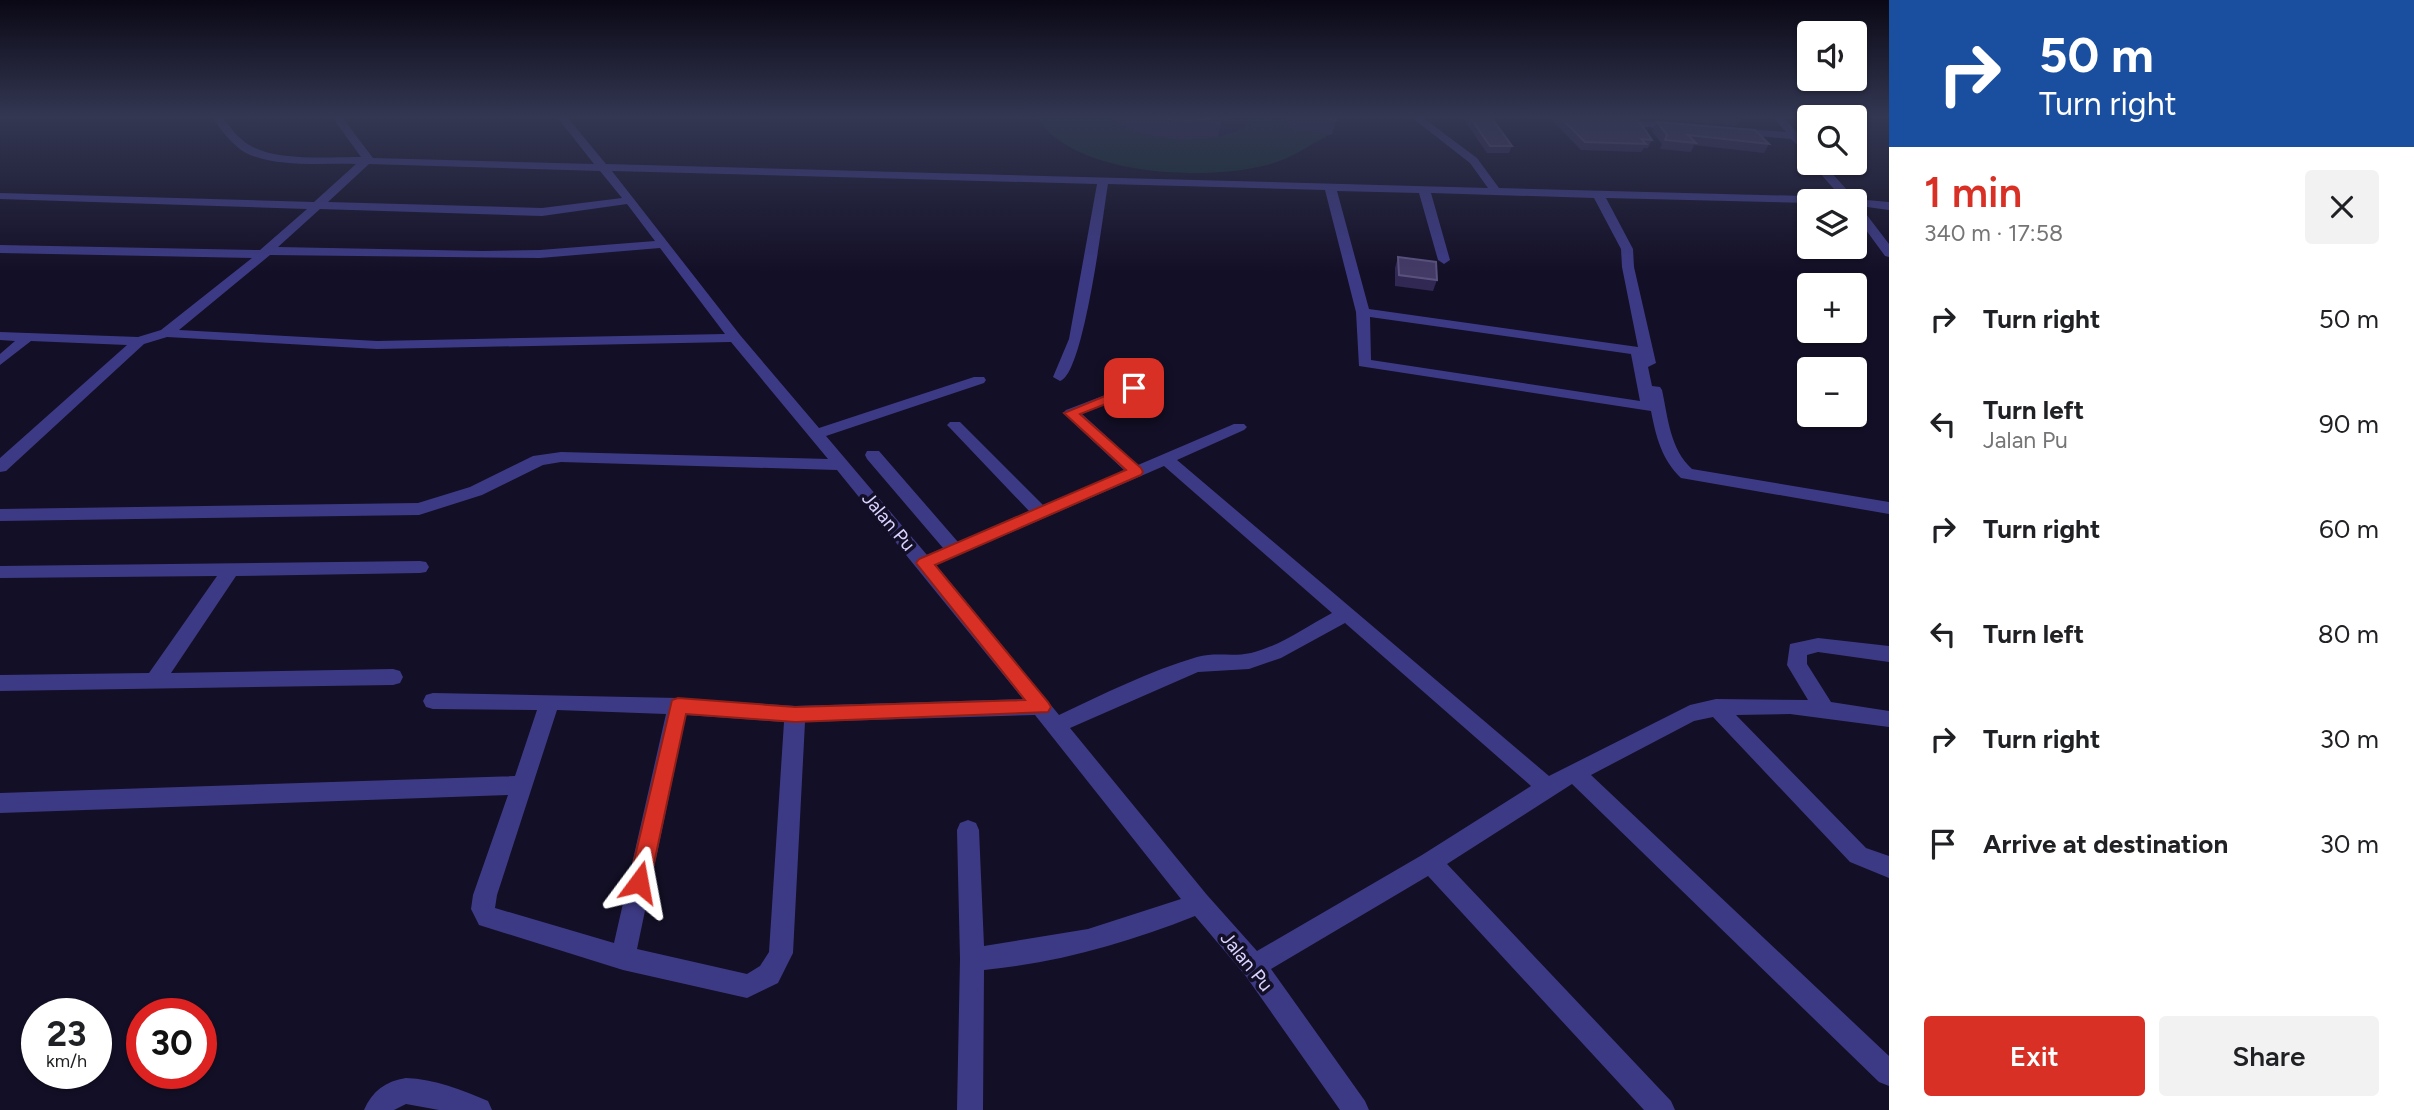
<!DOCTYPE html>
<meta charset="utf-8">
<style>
:root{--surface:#fff;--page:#f2f2f2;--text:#202124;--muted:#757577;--accent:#d93025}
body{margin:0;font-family:Figtree,sans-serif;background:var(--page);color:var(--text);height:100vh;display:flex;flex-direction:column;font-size:26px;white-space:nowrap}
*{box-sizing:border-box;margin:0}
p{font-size:23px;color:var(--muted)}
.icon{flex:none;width:38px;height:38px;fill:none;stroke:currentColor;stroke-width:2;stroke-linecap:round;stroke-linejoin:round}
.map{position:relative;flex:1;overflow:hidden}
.sheet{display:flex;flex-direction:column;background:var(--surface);width:525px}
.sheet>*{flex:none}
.hud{background:#1a4fa0;color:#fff;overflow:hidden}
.tools{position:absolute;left:1797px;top:21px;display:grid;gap:14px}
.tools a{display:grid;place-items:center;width:70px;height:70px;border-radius:7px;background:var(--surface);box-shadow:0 2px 5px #0004;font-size:35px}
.speed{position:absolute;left:21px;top:998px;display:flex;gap:14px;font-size:35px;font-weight:700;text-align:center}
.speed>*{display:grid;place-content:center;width:91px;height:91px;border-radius:50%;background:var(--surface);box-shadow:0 2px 5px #0004;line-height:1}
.speed small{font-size:18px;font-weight:400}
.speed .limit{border:10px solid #d22;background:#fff;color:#111}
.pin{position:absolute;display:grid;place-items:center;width:60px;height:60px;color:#fff;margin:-30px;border-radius:14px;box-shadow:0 4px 10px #0006}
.me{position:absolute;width:77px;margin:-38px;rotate:13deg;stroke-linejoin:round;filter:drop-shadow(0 0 5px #0008)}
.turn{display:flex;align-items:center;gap:24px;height:147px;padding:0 35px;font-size:32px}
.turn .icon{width:91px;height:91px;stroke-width:2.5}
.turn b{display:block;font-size:49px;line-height:60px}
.round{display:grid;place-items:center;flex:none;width:74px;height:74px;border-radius:7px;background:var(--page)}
.summary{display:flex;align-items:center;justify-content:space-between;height:119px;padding:0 35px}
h1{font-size:42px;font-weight:600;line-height:52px;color:var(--accent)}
.primary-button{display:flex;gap:14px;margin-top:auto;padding:14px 35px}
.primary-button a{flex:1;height:80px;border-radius:7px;background:var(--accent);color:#fff;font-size:28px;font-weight:600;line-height:80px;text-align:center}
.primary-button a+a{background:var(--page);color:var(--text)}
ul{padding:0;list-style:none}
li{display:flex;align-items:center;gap:21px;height:105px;padding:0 35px}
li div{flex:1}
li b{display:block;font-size:26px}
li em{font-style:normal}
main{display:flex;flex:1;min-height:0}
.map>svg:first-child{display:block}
.green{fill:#12302f}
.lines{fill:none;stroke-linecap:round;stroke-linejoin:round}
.minor{fill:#3d3a85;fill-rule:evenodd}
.wall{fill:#312854}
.shaded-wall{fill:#1d163a}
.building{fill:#433a66;stroke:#5a527e;stroke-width:2}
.route{fill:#d93025;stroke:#8d1f18;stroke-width:2}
.labels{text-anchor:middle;stroke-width:7;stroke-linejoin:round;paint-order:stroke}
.street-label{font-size:19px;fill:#d9d4ff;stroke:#130f26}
</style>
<main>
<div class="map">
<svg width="1889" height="1110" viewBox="0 0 1889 1110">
<rect width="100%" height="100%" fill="#130f26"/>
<path class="green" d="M1037 117H1329V135C1308 146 1291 159 1267 165 1207 181 1073 177 1037 117Z"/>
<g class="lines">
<g class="minor">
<path d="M212 117H222C231 128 240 141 253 147 279 161 331 157 361 157L332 117H342L373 158 594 164 557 117H567L606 164 1488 188 1470 163 1411 117H1422L1477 158 1499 188 1841 197 1811 163H1823L1855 199 1889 202V210L1860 206 1889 244V257L1885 256 1855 215V201H1810V203L1606 198 1633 249 1634 267 1656 363 1648 367 1652 386 1660 387 1662 390C1668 418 1670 449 1692 469L1889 502V514L1681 478C1662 460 1656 437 1651 411L1359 366 1356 312 1325 190 1108 184C1103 214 1084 375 1060 381L1053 377 1069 339 1097 184 612 171 740 335 819 428 974 377H984L986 380 984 383 826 436 927 555 943 548 867 459 865 455 867 451H879L958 542 1029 511 950 428 947 425 950 422H960L1043 505 1125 471 1063 413 1066 410 1134 384 1139 385 1141 388 1139 391 1082 414 1138 465 1234 424H1244L1247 427 1244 430 1177 460 1549 776 1690 705 1716 699 1808 700 1787 665 1790 644 1818 638 1889 646V662L1818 652 1807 655V664L1831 702 1889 711V727L1790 714 1736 715 1866 848 1889 856V878L1850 862 1713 717 1694 721 1591 775 1889 1056V1086L1879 1082 1572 784 1447 864 1671 1101 1675 1110H1644L1428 876 1271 969 1365 1101 1369 1110H1340L1245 975 1195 916C1127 943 1057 963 984 970L983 1110H957L960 959 957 830 960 823 968 820 976 823 979 830 984 946 1088 929 1181 899 1035 715 805 722 793 953 778 983 747 998 623 970 479 925 471 909 473 895 508 795 0 813V793L515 776 537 710 433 709 426 707 423 701 426 695 433 693 678 698 795 706 1023 699 837 470 561 462 543 465 482 495 419 515 0 521V509L418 503 470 487 533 456 561 452 828 459 731 342 377 349 167 337 144 344 6 471 0 472V458L127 345 31 341 0 365V354L15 341 0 340V332L138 337 161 330 252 258 0 253V245L260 250 307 209 0 199V193L314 202 356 164C322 163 277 168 246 153 232 145 221 130 212 117ZM369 164 600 171 622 198 542 208 328 202ZM1337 191 1419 193 1438 260 1444 264 1450 260 1431 193 1594 198 1621 249 1622 267 1638 347 1369 309ZM627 204 655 241 540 250 483 251 278 247 320 209 542 216ZM660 248 725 334 377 341 179 330 270 255 540 258ZM1370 317 1631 354 1640 401 1371 360ZM1164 466 1332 613C1306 627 1280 646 1251 653 1233 657 1215 652 1197 657 1149 671 1104 694 1059 715L936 565ZM1345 623 1531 786 1422 855 1257 951 1207 895 1070 728 1198 672 1249 669 1281 658ZM557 710 666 714 614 943 495 908 497 895ZM686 715 784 722 769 952 760 966 747 974 637 949Z"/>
<path d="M1773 117H1783L1810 147V157L1791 139 1734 134 1729 131 1734 128 1786 132Z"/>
<path d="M1638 121 1678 124 1683 127 1678 130 1634 126 1633 124Z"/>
<path d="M420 561 426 562 429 567 426 572 420 573 236 576 171 673 393 669 400 671 403 677 400 683 393 685 0 691V675L149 673 217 576 0 578V566Z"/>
<path d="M406 1078C434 1079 463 1090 488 1101L492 1110H439L406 1104 394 1110H364C372 1091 386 1081 406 1078Z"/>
</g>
</g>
<g class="wall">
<path d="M1109 117H1249L1248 123 1237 131 1218 137 1182 140 1157 137 1134 132 1110 118Z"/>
<path d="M1287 117H1335L1336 120 1332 135 1289 129Z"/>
<path d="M1462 117H1491L1512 146 1509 153H1487Z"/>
<path d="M1549 117H1636L1652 140 1648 148H1644L1641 152 1581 150Z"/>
<path d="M1641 117H1740L1741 118 1737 126 1643 118Z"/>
<path d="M1657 122 1769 144 1764 153 1694 145 1691 152 1660 149 1662 144 1652 131Z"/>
<path d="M1398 257 1437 280 1433 291 1395 286V268Z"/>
</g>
<path class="shaded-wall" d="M1227 117H1249L1248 123 1237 131 1218 137 1222 118Z"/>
<g class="building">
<path d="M1153 117H1227L1222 118 1186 121Z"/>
<path d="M1310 117H1335L1336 120Z"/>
<path d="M1470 117H1491L1512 146H1490Z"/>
<path d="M1560 117H1636L1652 140 1641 139 1646 144 1585 142Z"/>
<path d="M1657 122 1755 130 1769 144 1688 135 1696 143 1665 140 1667 135Z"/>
<path d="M1398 257 1436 262 1437 280 1399 275Z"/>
</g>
<linearGradient id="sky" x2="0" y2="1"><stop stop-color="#0a0815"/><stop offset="0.43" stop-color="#333752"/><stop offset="1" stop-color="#333752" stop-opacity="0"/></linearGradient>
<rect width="1889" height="272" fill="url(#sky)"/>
<path class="route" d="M1134 384 1139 385V391L1080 414 1141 468 1143 472 1141 475 935 565 1048 702 1051 707 1048 712 795 722 686 714 650 882 647 889 639 892 632 889 629 882 672 700 678 698 795 707 1025 700 916 563 919 559 1126 470 1064 413Z"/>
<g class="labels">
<g class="street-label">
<text transform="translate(889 521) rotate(50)" y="7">Jalan Pu</text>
<text transform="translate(1247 961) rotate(51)" y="7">Jalan Pu</text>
</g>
</g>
</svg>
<div class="tools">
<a><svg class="icon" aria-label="sound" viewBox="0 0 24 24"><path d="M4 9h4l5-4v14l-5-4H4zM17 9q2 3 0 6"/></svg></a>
<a><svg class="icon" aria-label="search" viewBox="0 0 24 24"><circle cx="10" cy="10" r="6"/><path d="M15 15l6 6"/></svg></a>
<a><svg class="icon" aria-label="layers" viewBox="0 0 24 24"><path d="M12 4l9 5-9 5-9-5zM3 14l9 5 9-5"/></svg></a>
<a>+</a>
<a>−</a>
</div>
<div class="speed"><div>23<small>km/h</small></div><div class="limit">30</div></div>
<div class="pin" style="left:1134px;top:388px;background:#d93025"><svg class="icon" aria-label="arrive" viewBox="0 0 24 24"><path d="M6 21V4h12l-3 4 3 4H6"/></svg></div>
<svg class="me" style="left:639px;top:882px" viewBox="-20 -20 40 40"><path d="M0-17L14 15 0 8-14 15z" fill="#d93025" stroke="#fff" stroke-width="4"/></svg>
</div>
<section class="sheet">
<div class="hud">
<div class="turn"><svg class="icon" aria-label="right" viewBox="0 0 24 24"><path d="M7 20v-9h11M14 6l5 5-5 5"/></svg><div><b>50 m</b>Turn right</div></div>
</div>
<div class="summary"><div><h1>1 min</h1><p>340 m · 17:58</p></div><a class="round"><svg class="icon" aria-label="close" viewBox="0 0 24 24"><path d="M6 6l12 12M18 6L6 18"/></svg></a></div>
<ul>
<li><svg class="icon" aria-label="right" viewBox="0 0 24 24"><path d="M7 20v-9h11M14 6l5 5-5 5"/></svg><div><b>Turn right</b></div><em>50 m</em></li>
<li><svg class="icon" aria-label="left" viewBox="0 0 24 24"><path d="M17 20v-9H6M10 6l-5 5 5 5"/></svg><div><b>Turn left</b><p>Jalan Pu</p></div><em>90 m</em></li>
<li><svg class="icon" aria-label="right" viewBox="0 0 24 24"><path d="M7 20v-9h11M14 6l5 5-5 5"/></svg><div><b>Turn right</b></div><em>60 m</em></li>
<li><svg class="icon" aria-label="left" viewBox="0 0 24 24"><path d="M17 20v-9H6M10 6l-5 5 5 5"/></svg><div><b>Turn left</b></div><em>80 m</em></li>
<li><svg class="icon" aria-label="right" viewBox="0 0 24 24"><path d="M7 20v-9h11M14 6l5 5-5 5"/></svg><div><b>Turn right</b></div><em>30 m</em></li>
<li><svg class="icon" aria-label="arrive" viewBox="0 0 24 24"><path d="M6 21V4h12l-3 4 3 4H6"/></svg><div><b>Arrive at destination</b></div><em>30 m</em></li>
</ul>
<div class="primary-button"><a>Exit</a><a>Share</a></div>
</section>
</main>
